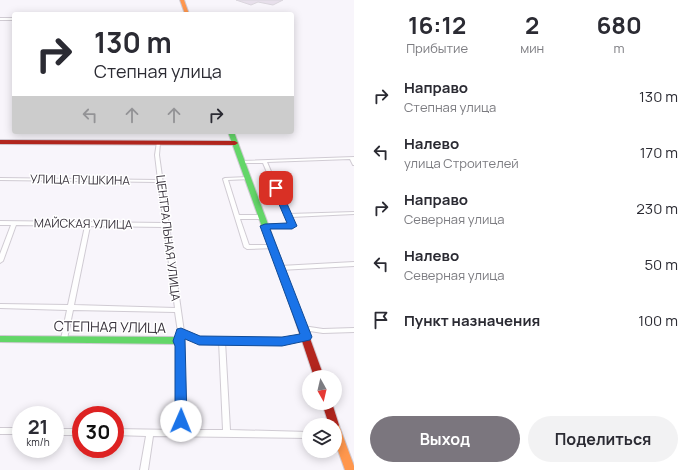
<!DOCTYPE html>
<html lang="ru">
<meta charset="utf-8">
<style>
:root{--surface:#fff;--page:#f2f2f3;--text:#2b2b33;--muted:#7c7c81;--accent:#7b767e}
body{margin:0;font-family:Manrope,sans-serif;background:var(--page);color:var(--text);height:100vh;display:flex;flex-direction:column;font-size:15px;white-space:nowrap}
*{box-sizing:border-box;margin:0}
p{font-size:13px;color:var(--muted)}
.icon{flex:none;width:22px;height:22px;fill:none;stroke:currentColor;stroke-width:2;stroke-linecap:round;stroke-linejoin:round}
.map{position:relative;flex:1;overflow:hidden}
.panel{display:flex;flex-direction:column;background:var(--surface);width:340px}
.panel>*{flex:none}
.guide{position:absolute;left:12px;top:12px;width:282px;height:122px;border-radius:4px;box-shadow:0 2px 10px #0003;background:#fff;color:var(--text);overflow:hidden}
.needle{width:26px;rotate:172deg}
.fabs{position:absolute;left:302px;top:370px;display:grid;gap:8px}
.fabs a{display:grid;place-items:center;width:40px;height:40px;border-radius:50%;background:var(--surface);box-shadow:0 2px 10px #0003;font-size:20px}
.speed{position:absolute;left:12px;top:406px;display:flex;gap:8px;font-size:20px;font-weight:700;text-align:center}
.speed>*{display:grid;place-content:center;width:52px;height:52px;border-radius:50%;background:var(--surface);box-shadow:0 2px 10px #0003;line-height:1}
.speed small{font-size:10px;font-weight:400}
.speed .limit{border:6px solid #d22;background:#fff;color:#111}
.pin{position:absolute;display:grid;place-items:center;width:34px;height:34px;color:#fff;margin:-17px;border-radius:8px;box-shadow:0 2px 6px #0006}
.me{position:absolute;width:44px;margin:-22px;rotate:1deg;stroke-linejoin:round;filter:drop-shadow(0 0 3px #0008)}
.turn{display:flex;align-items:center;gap:14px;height:84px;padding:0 16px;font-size:18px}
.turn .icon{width:52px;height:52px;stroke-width:2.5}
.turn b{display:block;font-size:28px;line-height:34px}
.lanes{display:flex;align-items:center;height:38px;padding:0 16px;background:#0003;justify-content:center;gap:20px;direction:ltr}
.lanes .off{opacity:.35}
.eta{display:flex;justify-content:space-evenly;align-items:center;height:68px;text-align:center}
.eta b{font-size:24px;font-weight:700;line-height:28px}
.primary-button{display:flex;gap:8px;margin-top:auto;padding:8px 16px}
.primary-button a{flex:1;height:46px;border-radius:24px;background:var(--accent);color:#fff;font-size:16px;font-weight:700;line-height:46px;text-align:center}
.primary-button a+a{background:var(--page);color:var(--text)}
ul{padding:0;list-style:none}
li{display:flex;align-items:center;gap:12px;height:56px;padding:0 16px}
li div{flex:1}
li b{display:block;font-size:15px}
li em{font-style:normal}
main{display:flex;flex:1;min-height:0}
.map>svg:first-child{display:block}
.building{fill:#e7dfeb;stroke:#dad6dd}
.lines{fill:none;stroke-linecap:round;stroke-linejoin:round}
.street-casing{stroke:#d0cbd3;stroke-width:2}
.fast-casing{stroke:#d0cbd3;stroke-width:2}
.slow-casing{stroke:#d0cbd3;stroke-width:2}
.jam-casing{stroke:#d0cbd3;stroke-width:2}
.street{fill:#fefefe;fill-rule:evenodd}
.fast{fill:#63d668;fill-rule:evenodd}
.slow{fill:#ff974d;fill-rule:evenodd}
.jam{fill:#b3261e;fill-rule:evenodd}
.route{fill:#1a73e8;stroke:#114b97}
.labels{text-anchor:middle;stroke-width:3;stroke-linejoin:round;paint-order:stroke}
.street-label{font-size:12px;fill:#37313b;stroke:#fff}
.near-street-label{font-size:14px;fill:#37313b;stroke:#fff}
</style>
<main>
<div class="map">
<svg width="354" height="470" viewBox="0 0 354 470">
<rect width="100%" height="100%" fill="#f8f5fb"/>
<path class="building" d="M236 0H283L273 5 258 2 251 5Z"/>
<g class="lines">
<defs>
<g id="street">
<rect x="0" y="18" width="14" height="2"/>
<path d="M157 142H158L160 143 159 155 184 332 183 334H179L178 332 175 312 73 310 67 339 66 341H62L61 339 67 310 0 308V304L68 305 85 226 16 225 3 261 0 263V254L11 225H0V221L164 223 158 182 0 180V178L158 180 155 155ZM90 226 164 227 175 308 74 305Z"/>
<path d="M354 157V165H353L350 159 267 162 289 214 354 212V214L291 217 294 226V227H263V226L265 224H289L263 163H242L240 162 241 161Z"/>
<path d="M248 177 250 178V179L228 180 239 215H262L264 217 262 219H240L249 245H273L275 246 276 247 275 248 247 249 244 247 223 179 225 178Z"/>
<path d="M354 262V266L280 270 278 269 277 268 278 267 280 266Z"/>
<path d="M301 326H303L323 329 354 328V332L323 333 303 330H301L300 328Z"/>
<path d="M177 339H181L184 346 185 430H223L219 341 220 339H224L225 341 230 430 309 432V438L153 436 148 470H140L146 436 115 435V429L177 430 178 346 176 341Z"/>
<rect x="0" y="428" width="21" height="6"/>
<rect x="55" y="429" width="26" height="6"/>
</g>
<g id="fast">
<path d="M228 132H234L299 308 298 310 295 311 292 310 291 308Z"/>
<path d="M181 329 200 337 218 338 219 340 218 342C206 346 195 342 184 337L182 343 179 344 0 342V336L176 337 178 330Z"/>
</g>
<g id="slow">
<path d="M180 0H184L189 14H185Z"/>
<path d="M306 334 309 335 310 337 309 339 282 345 215 343 212 342 211 340 212 338 215 337 282 339Z"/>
<path d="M335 423 339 425 340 428 354 466V470H345L335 442V425H331Z"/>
</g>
<g id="jam">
<path d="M0 140 235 141 238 143 235 145 0 144Z"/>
<path d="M295 305 298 306 299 308 324 377H314L291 308 292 306Z"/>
<path d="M322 403H332L339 425 337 428 335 429V425H329Z"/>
</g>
</defs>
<use href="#street" class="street-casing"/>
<use href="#fast" class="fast-casing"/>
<use href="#slow" class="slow-casing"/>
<use href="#jam" class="jam-casing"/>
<use href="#street" class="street"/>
<use href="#fast" class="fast"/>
<use href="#slow" class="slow"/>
<use href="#jam" class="jam"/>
</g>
<path class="route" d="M276 186 280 188 297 226 292 229H270L312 337 310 340 282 346 199 345 185 339 187 421 186 425 181 426 176 425 175 421V346L173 341 177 329 181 328 200 336 282 337 300 334 260 226 265 224 287 223 272 188Z"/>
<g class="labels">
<g class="street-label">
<text transform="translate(80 180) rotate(1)" y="4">УЛИЦА ПУШКИНА</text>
<text transform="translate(83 224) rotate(1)" y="4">МАЙСКАЯ УЛИЦА</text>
<text transform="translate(168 238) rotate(83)" y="4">ЦЕНТРАЛЬНАЯ УЛИЦА</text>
</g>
<g class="near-street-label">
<text transform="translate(110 327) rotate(1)" y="5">СТЕПНАЯ УЛИЦА</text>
</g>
</g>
</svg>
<div class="fabs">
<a><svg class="needle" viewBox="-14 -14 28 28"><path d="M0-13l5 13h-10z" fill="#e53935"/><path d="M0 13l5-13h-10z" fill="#7c7c81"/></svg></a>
<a><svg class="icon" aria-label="layers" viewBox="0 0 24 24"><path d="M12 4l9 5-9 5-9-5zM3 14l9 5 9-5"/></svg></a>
</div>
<div class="speed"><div>21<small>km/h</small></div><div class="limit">30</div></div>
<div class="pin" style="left:276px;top:188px;background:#d93025"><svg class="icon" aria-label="arrive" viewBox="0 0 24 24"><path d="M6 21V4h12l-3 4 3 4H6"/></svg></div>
<svg class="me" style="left:181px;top:421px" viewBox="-20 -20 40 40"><circle r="19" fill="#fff"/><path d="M0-13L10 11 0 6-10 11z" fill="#1a73e8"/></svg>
<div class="guide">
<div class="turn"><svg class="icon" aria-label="right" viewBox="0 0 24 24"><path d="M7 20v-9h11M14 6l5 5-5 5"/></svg><div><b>130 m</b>Степная улица</div></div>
<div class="lanes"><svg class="icon off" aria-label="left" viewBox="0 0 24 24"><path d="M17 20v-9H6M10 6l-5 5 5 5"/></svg><svg class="icon off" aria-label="ahead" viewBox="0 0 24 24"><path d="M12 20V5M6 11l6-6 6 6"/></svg><svg class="icon off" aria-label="ahead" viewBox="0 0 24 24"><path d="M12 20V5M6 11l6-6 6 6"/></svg><svg class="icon" aria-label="right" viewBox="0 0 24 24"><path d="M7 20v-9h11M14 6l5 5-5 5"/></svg></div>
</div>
</div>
<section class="panel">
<div class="eta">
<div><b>16:12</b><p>Прибытие</p></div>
<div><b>2</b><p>мин</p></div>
<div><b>680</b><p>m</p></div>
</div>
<ul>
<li><svg class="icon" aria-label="right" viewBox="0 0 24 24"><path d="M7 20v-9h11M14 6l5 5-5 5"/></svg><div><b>Направо</b><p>Степная улица</p></div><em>130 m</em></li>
<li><svg class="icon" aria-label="left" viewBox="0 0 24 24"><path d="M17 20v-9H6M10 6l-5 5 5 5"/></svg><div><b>Налево</b><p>улица Строителей</p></div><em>170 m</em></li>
<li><svg class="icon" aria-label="right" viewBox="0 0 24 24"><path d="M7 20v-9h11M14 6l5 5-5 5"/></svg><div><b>Направо</b><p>Северная улица</p></div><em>230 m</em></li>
<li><svg class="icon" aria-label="left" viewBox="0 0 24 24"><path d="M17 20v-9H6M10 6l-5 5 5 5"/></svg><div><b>Налево</b><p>Северная улица</p></div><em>50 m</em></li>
<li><svg class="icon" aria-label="arrive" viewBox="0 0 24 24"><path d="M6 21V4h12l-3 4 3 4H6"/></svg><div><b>Пункт назначения</b></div><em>100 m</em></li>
</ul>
<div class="primary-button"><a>Выход</a><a>Поделиться</a></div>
</section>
</main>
